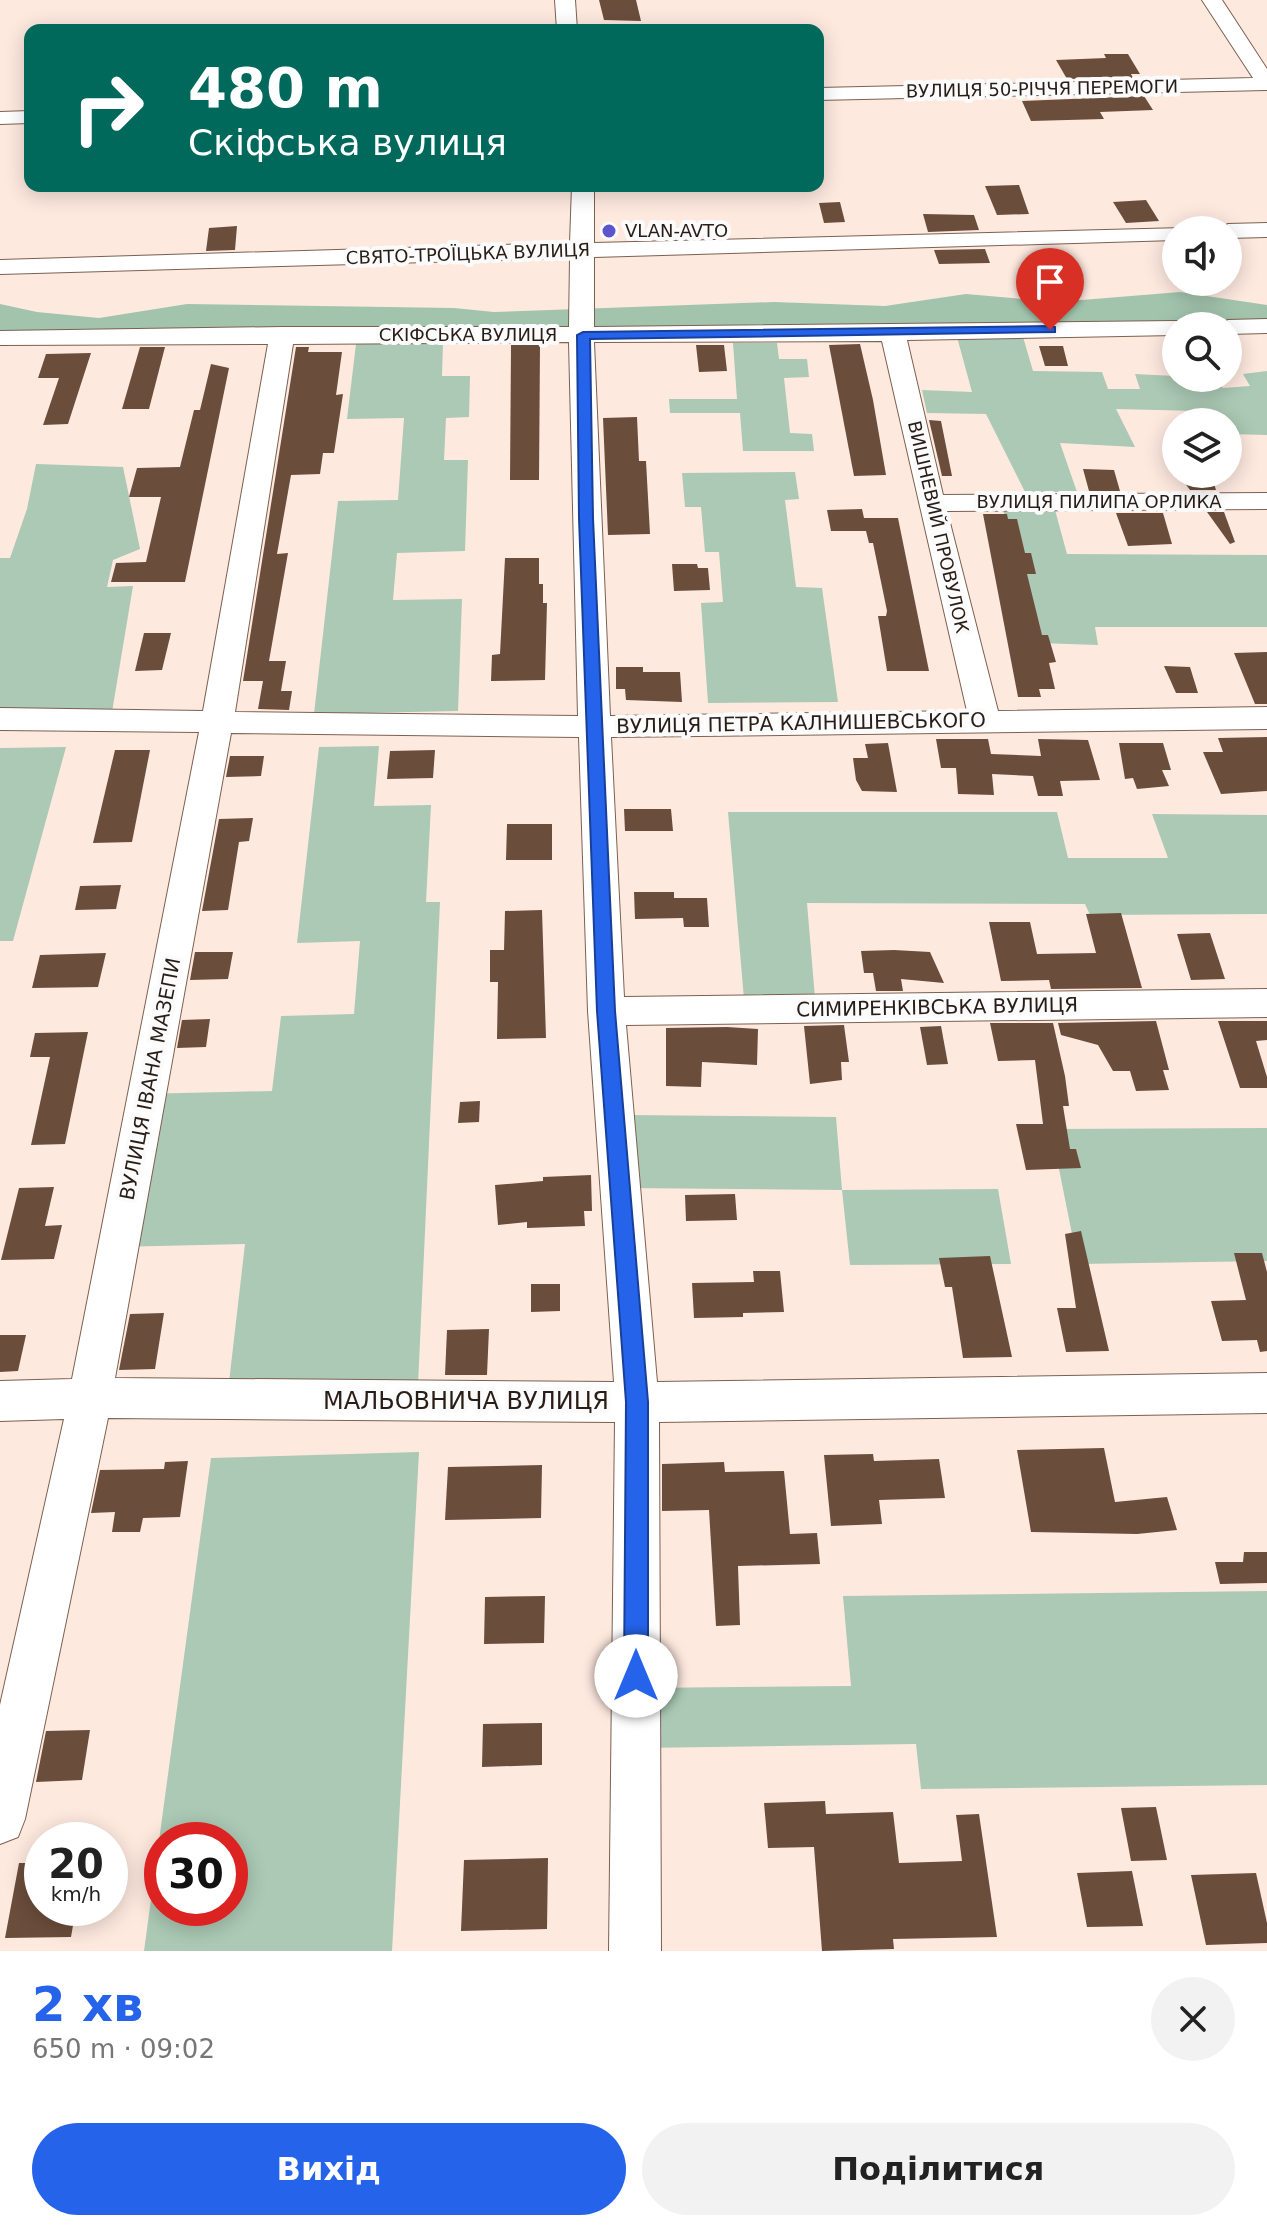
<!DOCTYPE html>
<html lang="uk">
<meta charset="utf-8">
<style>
:root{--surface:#fff;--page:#f2f2f2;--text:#222;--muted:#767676;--accent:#2563eb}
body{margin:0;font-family:"DejaVu Sans",sans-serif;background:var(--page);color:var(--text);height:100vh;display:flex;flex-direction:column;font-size:30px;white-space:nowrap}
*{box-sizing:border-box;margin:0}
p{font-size:26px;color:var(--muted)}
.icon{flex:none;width:44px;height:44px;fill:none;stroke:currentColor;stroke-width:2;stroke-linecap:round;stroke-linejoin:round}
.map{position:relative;height:1951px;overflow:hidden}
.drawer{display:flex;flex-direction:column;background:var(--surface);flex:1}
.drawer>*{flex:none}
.guide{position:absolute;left:24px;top:24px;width:800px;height:168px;border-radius:16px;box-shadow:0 4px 20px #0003;background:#00695c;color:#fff;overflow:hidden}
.buttons{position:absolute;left:1162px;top:216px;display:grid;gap:16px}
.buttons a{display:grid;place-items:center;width:80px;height:80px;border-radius:50%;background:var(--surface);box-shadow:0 4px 20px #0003;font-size:40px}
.speed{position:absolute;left:24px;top:1822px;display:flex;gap:16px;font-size:40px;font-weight:700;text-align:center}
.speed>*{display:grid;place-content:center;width:104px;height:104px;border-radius:50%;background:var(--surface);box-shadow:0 4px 20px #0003;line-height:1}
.speed small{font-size:20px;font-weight:400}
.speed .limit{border:12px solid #d22;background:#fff;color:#111}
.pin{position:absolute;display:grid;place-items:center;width:68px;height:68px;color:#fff;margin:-82px -34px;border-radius:50% 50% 50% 0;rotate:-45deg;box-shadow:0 0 8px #0007}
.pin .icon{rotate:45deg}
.me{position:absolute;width:88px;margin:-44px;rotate:0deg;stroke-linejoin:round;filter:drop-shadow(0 0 6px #0008)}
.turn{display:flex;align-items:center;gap:28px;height:168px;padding:0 32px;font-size:36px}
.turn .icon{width:104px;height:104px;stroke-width:2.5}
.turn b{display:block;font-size:56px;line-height:68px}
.round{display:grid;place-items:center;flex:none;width:84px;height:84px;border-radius:42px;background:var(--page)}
.headline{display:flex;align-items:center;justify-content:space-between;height:136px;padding:0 32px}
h1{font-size:48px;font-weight:700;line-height:60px;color:var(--accent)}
.button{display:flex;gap:16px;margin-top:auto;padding:16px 32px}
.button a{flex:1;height:92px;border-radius:48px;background:var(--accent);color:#fff;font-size:32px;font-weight:700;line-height:92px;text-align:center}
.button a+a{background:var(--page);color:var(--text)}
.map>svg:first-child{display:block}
.green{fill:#abc9b4;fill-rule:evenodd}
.forest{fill:#a2c4ad}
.building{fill:#6b4d3c}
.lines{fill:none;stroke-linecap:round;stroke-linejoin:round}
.minor-casing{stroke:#7d6051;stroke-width:2}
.minor{fill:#fff;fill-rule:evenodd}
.route{fill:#2563eb;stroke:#184099;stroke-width:2}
.poi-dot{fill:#5d54cc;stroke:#fbfbfb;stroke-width:3}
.labels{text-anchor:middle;stroke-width:8;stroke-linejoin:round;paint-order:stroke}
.far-street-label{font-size:18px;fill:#291d17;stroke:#fbfbfb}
.far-poi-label{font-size:18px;fill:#291d17;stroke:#fbfbfb;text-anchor:start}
.street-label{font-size:20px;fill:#291d17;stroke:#fbfbfb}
.near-street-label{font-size:24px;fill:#291d17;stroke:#fbfbfb}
</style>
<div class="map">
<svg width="1267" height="1951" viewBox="0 0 1267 1951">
<rect width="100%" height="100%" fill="#fee9df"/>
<g class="green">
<path d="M957 337H1023L1033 371 1102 372 1108 389H1140L1135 374 1214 378 1223 388 1250 386 1243 374 1267 371V435L1228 434V422H1201L1197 411 1116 409 1135 447 1060 443 1077 492H1025L986 414 927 413 922 390 972 392Z"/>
<path d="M443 342 442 376H470L469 417 446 418 444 460H468L465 551 397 553 393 600 462 599 458 711 314 714 338 501 398 500 404 418 347 419 356 344Z"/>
<path d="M733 343H777L779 359H807L809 377 784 378 790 433 812 434 814 451H743L740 413H670L669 399H737Z"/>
<path d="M36 464 123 467 140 549 113 560 107 587 133 586 112 712 0 710V558H10L27 509Z"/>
<path d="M795 472 799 499 785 500 796 587 822 588 838 702 708 703 701 603 723 602 719 552H705L701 507H685L682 473Z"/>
<path d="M1003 510H1055L1067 554 1267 555V627H1095L1098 645 1040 643Z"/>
<path d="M379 746 374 806 431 805 426 902H440L418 1385 228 1391 245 1244 114 1247 141 1094 272 1091 281 1016 354 1014 360 941 297 943 319 747Z"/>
<path d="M66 747 13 941H0V748Z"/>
<path d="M728 812H1057L1068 858H1168L1152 814 1267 815V914L1090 915 1085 904 807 903 815 998 744 999Z"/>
<path d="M624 1115 836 1117 842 1190 998 1189 1011 1264 850 1265 842 1190 623 1188Z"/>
<path d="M1267 1128V1261L1078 1264 1051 1129Z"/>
<path d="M419 1452 392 1951H144L211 1458ZM162 1840H230V1908H162Z"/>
<path d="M1267 1591V1785L921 1789 916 1744 639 1748V1688L851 1686 843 1596Z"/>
</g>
<path class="forest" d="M1180 292 1267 305V326L0 338V304L37 312 99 318 187 304 454 308 494 312 774 302 885 306 966 294 1057 302Z"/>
<g class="building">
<path d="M599 0H636L641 21 604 20Z"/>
<path d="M1104 54H1128L1140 74H1131L1133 78 1067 79 1056 60 1106 58Z"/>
<path d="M1144 96 1153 110 1100 112 1104 119 1031 121 1022 101Z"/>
<path d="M1019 185 1029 214 997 215 985 186Z"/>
<path d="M1146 200 1159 221 1126 223 1113 202Z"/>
<path d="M840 202 845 222 824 223 819 203Z"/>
<path d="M923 214 974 215 979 230 928 232Z"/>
<path d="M237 226 235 250 206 251 209 228Z"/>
<path d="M985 249 990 263 939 264 934 250Z"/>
<path d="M860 344 873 400 886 475 854 476 829 345Z"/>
<path d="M511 345H540L539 480H510Z"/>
<path d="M696 345H724L727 371 699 372Z"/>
<path d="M1039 346H1063L1068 366H1045Z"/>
<path d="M140 347H165L149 409H122Z"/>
<path d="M296 347H309L308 352H342L336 395 343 394 334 453H323L320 474 291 475 277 554 288 553 269 661H286L281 691H292L289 710 258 709 263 681H243Z"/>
<path d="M91 353 68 424 43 425 59 378H38L46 354Z"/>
<path d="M211 364 229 368 185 582H111L116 563 146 562 161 497H129L137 468 180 467 194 410H200Z"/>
<path d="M637 417 639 461H646L650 534 608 535 603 418Z"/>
<path d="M929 420 941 421 952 476H942Z"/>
<path d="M1083 469 1114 470 1120 491H1089Z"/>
<path d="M1178 474H1211L1216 490H1190Z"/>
<path d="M862 509 864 518H898L929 671H887L878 616H886L887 611 873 543H869L866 531H831L827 510Z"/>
<path d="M1207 512H1224L1235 542 1230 544Z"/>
<path d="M1116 513H1163L1172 544 1128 546Z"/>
<path d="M983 514H1007L1008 519H1017L1025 553H1031L1036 574H1027L1042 635H1048L1056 662 1049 663 1055 689H1039L1041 697H1018Z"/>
<path d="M505 558H539V584H543V603H547L545 680 491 681 492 655 500 654Z"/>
<path d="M672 564H697L698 568H708L710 590 674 591Z"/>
<path d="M144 633H171L162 670 135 671Z"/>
<path d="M1267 652V704H1255L1234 653Z"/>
<path d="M1164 666 1190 667 1198 693H1176Z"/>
<path d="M616 667H643V672H680L682 702 626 700 625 689H616Z"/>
<path d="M1267 737V791L1221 794 1203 752H1223L1218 738Z"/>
<path d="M936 739H988L991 754 1041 756 1038 739 1088 740 1100 780 1060 781 1063 796H1038L1033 776 992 774 994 795 958 794 956 768H941Z"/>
<path d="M888 743 897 792 862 791 856 780 853 758H868L865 744Z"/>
<path d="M1119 743H1163L1171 770H1162L1169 786 1137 789 1133 778 1125 779Z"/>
<path d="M115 750H150L132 842 93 843Z"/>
<path d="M435 750 433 778 387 779 390 751Z"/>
<path d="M230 756H264L261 776 226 777Z"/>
<path d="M624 809H671L673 831H625Z"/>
<path d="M253 818 249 841 239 842 228 910 202 911 219 819Z"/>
<path d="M507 824H552V860H506Z"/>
<path d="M121 885 116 909 75 910 80 886Z"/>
<path d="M634 892H674V898H707L709 927H684L683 918 635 919Z"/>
<path d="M542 910 546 1038 497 1039 498 982H490V950H504L505 911Z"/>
<path d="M1121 913 1142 988 1051 989 1049 980 1001 981 989 922H1030L1037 954 1096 953 1086 914Z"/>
<path d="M1210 933 1225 979 1191 980 1177 934Z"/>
<path d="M894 950 930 952 944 983 901 979 903 991H876L873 973H864L861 951Z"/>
<path d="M195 952H233L228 979 190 980Z"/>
<path d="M106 953 98 987 32 988 40 955Z"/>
<path d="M210 1019 206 1047 177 1048 182 1020Z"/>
<path d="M1156 1021 1169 1070H1163L1169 1090 1136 1091 1130 1071H1113L1098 1045 1061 1035 1058 1023Z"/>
<path d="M1218 1021H1267V1040L1256 1041 1267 1077V1088H1240Z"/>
<path d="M990 1023H1053L1065 1076 1069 1106H1063L1070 1149H1076L1081 1168 1026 1170 1016 1124H1043L1035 1060 998 1061Z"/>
<path d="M844 1025 849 1062H841L842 1080 810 1084 804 1026Z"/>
<path d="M941 1026 948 1064 927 1065 920 1027Z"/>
<path d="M727 1027 758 1029 757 1065 702 1062 701 1087 666 1086V1028Z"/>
<path d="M88 1032 65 1144 31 1145 50 1057H30L35 1033Z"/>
<path d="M480 1101 479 1122 458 1123 460 1102Z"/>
<path d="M591 1175 592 1211H584L585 1226 527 1228V1222L498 1225 495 1185 543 1181V1177Z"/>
<path d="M54 1187 45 1226 62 1225 54 1259 1 1260 19 1188Z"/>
<path d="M735 1194 737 1220 686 1221 685 1195Z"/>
<path d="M1081 1231 1109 1351 1066 1352 1057 1308H1076L1065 1234Z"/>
<path d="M1234 1253H1262L1267 1272V1351L1260 1352 1257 1340 1222 1341 1211 1301 1246 1300Z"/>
<path d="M990 1256 1012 1357 963 1358 952 1287H945L939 1258Z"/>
<path d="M753 1271H780L784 1312 743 1313V1317L694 1318 692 1283 754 1282Z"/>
<path d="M531 1284H560V1311L531 1312Z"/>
<path d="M164 1313 155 1369 119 1370 130 1314Z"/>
<path d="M489 1329 487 1375H445L447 1330Z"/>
<path d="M0 1335H26L18 1371 0 1372Z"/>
<path d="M1104 1448 1115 1502 1167 1497 1177 1530 1137 1534 1031 1532 1017 1450Z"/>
<path d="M873 1454 874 1461 939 1459 945 1498 879 1500 882 1524 831 1526 824 1455Z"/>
<path d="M188 1461 180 1517 143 1518 140 1532H112L115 1512 91 1513 100 1470 164 1469 165 1462Z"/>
<path d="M724 1462 725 1472 784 1471 790 1534 817 1533 820 1564 738 1566 740 1625 716 1626 709 1510 662 1511V1464Z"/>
<path d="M542 1465 541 1518 445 1520 448 1467Z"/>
<path d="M1244 1552H1267V1583L1220 1584 1215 1562H1243Z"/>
<path d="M545 1596 544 1643 484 1644 485 1597Z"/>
<path d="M542 1723V1765L482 1767 483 1724Z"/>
<path d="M90 1730 82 1780 36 1782 46 1731Z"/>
<path d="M825 1801 826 1814 893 1812 899 1863 962 1861 956 1815 979 1814 997 1937 893 1939 894 1949 822 1951 814 1847 768 1848 764 1803Z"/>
<path d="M1156 1807 1167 1860 1131 1861 1121 1808Z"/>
<path d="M548 1858 547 1929 461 1931 464 1860Z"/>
<path d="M19 1863H42V1908H76L71 1937 5 1938Z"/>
<path d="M1132 1871 1143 1926 1087 1927 1077 1873Z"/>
<path d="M1256 1873 1267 1923V1943L1206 1945 1191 1875Z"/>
</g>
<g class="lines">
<defs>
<g id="minor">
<path d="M555 0H575L577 30H557Z"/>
<path d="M1202 0H1222L1267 69V90L818 100V88L1253 78Z"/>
<path d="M30 111V123L0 124V112Z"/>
<path d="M572 186H594V243L1184 228 1176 230V240L594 257V327L1176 321 1187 326H1176V335L907 340 943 495 1267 493V509L947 511 998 711 1267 707V729L611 737 624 997 1267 989V1017L626 1025 657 1382 1267 1373V1413L659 1422 661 1951H609L615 1422 108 1418 25 1819 18 1837 0 1844V1705L64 1419 0 1421V1381L72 1379 199 732 0 730V708L203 711 268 344 0 345V331L282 327H569L570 258 0 274V260L570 243ZM882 341 967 711 610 716 594 342ZM569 342 578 716 235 712 293 344ZM231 733 579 737 588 1011 614 1382 115 1378Z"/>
<path d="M1267 223V237L1228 238V230H1217L1228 224Z"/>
<path d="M1267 319V333L1228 334V326H1216L1228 320Z"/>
</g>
</defs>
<use href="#minor" class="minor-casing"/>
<use href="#minor" class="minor"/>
</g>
<path class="route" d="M1050 326 1055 327V332L590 339 593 518 615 1011 648 1402V1676L645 1685 636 1689 628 1685 624 1676 626 1402 597 1011 579 518 577 335 583 332Z"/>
<circle class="poi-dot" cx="609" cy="231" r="8"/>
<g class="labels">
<g class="far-street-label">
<text transform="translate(1042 89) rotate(-1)" y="6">ВУЛИЦЯ 50-РІЧЧЯ ПЕРЕМОГИ</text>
<text transform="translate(468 254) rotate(-2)" y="6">СВЯТО-ТРОЇЦЬКА ВУЛИЦЯ</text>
<text x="468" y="341">СКІФСЬКА ВУЛИЦЯ</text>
<text x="1099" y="508">ВУЛИЦЯ ПИЛИПА ОРЛИКА</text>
<text transform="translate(938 527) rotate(77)" y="6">ВИШНЕВИЙ ПРОВУЛОК</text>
</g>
<g class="far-poi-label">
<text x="625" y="237">VLAN-AVTO</text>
</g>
<g class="street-label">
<text transform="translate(801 723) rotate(-1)" y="7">ВУЛИЦЯ ПЕТРА КАЛНИШЕВСЬКОГО</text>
<text transform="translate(937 1007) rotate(-1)" y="7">СИМИРЕНКІВСЬКА ВУЛИЦЯ</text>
<text transform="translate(150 1079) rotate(-79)" y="7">ВУЛИЦЯ ІВАНА МАЗЕПИ</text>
</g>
<g class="near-street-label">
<text x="466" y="1409">МАЛЬОВНИЧА ВУЛИЦЯ</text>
</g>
</g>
</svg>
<div class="buttons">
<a><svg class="icon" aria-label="sound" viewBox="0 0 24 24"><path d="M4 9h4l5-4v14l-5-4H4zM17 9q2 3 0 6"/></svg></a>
<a><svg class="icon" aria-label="search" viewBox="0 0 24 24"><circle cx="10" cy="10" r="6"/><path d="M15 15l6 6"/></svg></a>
<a><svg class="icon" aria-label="layers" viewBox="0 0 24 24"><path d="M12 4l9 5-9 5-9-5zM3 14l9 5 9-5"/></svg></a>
</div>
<div class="speed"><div>20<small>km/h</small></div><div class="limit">30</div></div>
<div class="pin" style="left:1050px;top:330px;background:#d93025"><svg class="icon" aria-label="arrive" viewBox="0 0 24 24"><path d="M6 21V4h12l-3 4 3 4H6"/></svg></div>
<svg class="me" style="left:636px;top:1676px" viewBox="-20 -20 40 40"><circle r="19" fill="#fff"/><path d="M0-13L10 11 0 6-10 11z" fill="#2563eb"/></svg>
<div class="guide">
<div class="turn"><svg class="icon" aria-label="right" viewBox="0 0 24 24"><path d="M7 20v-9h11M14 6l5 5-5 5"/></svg><div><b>480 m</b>Скіфська вулиця</div></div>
</div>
</div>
<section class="drawer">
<div class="headline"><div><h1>2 хв</h1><p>650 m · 09:02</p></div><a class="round"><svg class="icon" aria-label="close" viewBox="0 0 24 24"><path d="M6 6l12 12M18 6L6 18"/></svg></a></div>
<div class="button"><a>Вихід</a><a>Поділитися</a></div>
</section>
